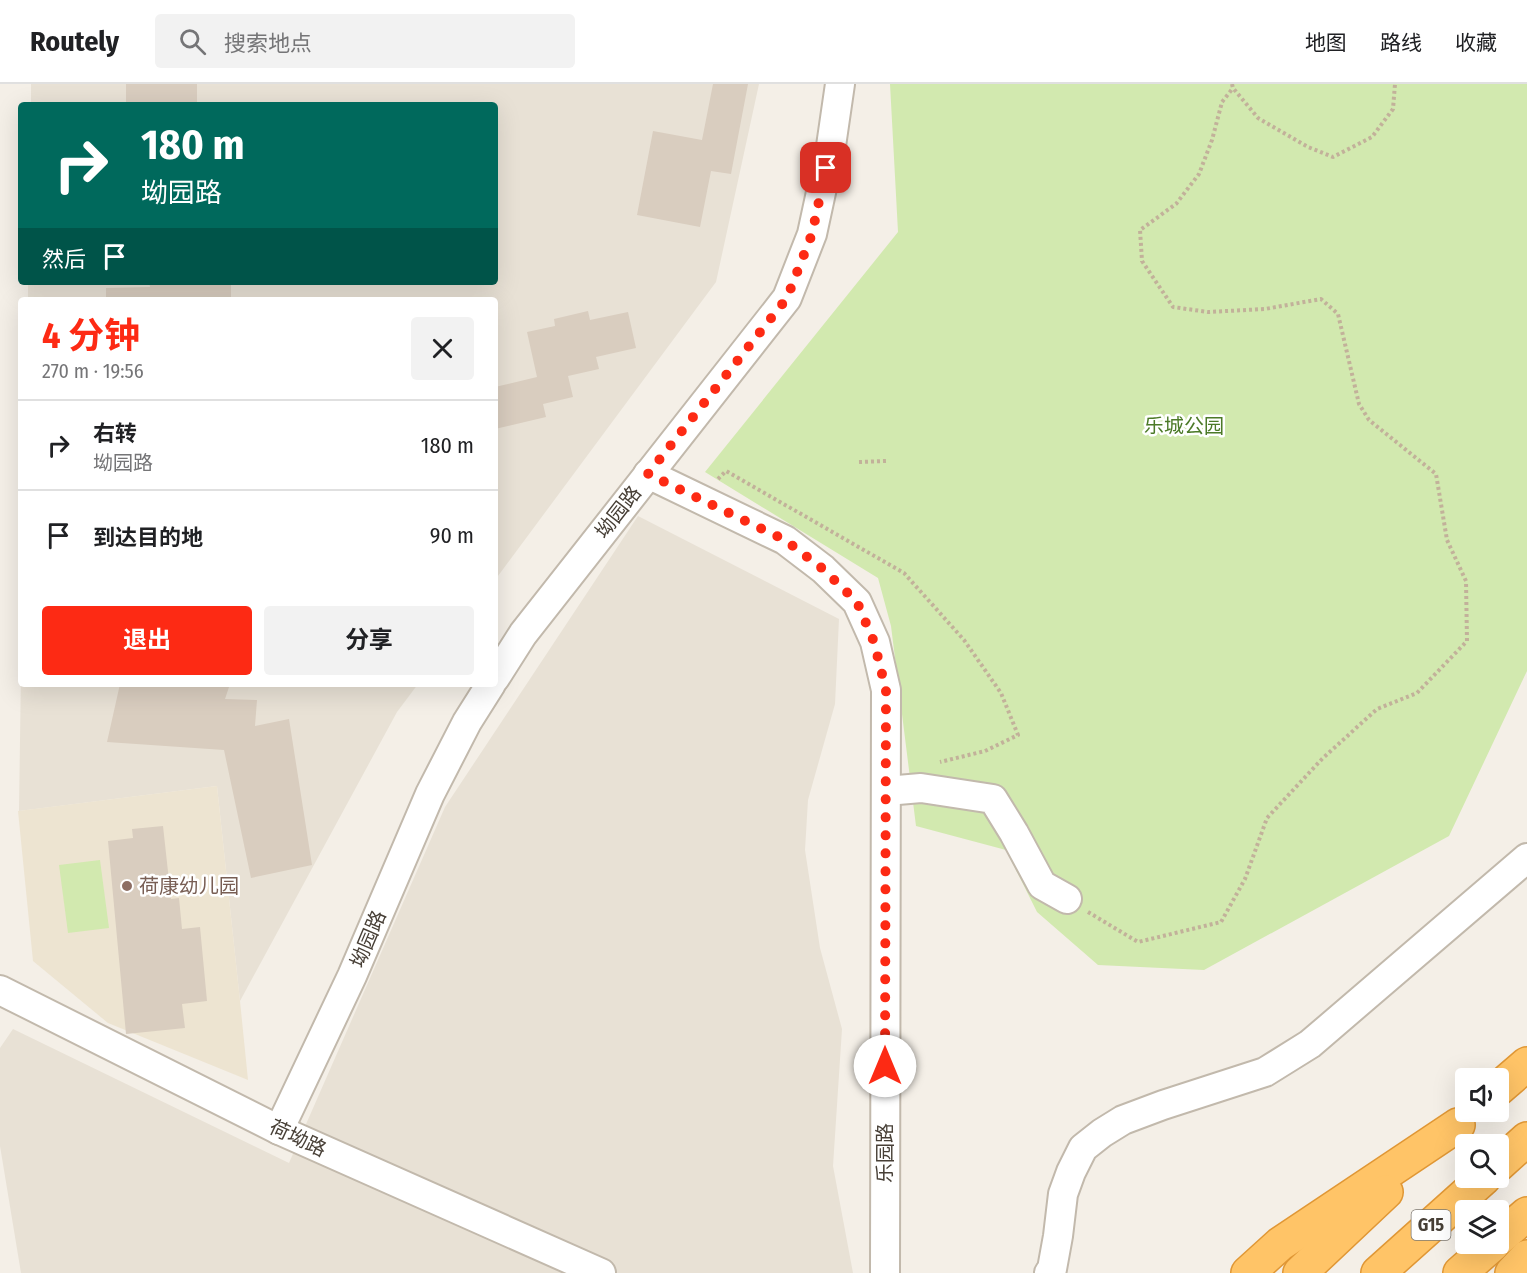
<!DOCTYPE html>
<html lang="zh">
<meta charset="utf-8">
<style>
:root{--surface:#fff;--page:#f2f2f2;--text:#202124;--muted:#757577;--line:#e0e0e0;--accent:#fd2a14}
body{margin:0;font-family:"Fira Sans Condensed","Noto Sans SC",sans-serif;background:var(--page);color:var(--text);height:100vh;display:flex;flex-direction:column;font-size:22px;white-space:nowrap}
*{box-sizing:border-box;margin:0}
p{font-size:20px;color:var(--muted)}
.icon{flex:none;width:33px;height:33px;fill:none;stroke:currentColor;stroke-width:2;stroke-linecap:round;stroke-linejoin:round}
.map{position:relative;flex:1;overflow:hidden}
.drawer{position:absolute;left:18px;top:213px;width:480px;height:390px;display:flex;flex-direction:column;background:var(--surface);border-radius:6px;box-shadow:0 6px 24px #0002}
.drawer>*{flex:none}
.hud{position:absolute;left:18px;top:18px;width:480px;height:183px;border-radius:6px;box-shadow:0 6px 24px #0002;background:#00695c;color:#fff;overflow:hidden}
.tools{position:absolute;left:1455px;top:984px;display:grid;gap:12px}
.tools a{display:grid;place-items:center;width:54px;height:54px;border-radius:6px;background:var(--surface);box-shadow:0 6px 24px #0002;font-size:30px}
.pin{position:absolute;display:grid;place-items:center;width:51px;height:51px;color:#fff;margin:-26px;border-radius:12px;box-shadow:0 3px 9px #0006}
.me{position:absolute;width:66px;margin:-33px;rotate:0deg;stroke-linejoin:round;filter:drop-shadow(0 0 4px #0008)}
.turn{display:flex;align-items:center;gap:21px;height:126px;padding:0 24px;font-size:27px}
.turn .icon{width:78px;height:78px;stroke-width:2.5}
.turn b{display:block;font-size:42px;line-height:51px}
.then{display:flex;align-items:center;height:57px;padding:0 24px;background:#0003;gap:12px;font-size:22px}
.round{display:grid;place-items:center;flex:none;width:63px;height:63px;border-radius:6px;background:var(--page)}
.summary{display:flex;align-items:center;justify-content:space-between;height:102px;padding:0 24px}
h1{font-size:36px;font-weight:700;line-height:45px;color:var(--accent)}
.cta{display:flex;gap:12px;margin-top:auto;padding:12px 24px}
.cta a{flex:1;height:69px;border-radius:6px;background:var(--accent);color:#fff;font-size:24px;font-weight:700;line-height:69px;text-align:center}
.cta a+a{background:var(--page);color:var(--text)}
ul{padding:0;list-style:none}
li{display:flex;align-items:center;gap:18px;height:90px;padding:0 24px;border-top:2px solid var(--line)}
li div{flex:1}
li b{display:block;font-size:22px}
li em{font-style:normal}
header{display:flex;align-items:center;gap:36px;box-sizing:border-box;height:84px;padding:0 30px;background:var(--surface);border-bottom:2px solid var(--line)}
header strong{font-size:28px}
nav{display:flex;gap:33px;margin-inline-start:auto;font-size:21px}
.search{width:420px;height:54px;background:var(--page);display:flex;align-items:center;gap:15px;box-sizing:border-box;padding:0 21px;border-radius:6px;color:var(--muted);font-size:22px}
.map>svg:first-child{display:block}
.residential{fill:#e8e1d5}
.education{fill:#ede4d1}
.green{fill:#d2e9af}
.building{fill:#d9cdbf}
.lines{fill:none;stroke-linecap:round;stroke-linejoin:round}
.minor-casing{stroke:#c2b9ac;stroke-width:32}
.highway-casing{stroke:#e09735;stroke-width:36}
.path{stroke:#c2b19a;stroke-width:4;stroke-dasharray:3 3;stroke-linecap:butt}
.minor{stroke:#fff;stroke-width:28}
.highway{stroke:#ffc467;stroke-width:33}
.route{stroke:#fd2a14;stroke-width:10;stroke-dasharray:0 18}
.education-dot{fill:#8d6e63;stroke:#fff;stroke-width:2}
.labels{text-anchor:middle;stroke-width:5;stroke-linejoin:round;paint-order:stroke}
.shield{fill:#fff;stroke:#7e7972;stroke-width:1.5}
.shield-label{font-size:18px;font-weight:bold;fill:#473f36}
.park-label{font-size:20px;fill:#4c7a28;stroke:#fff}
.street-label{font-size:20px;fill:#473f36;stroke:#fff}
.education-label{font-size:20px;fill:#785e54;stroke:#fff;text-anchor:start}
</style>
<header>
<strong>Routely</strong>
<div class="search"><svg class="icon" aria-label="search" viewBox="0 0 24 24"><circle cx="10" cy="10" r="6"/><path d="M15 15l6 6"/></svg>搜索地点</div>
<nav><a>地图</a><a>路线</a><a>收藏</a></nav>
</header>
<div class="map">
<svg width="1527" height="1189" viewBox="0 0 1527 1189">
<rect width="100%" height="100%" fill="#f4efe7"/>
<g class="residential">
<path d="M31 0H759L716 198 495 496V216H28V198H495V21H31Z"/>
<path d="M638 432 839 535 835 620 808 716 805 766 820 864 842 945 833 1082 853 1189H21L0 1062V964L13 945 289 1079 445 723Z"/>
<path d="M21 587V600H418L397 628 240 917 217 702 19 727Z"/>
</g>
<path class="education" d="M217 702 240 917 248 996 108 939 33 877 18 727Z"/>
<g class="green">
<path d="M890 0H1527V587L1449 752 1204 886 1098 881 1037 828 1006 766 916 742 891 542 878 494 705 388 898 148Z"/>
<path d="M100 776 109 844 68 849 59 781Z"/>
</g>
<g class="building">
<rect x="126" y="0" width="71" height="21"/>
<path d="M713 0H748L731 90 711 87 700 143 637 131 653 47 702 56Z"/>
<path d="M149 198H231V216H106V204L150 203Z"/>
<path d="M588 227 590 236 628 228 636 264 596 273 599 285 568 292 573 313 543 320 546 333 495 345V303L537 293 527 248 555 242 554 235Z"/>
<path d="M120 600H191L229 603 225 615 257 616 255 642 289 635 312 781 251 794 224 666 107 658Z"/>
<path d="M163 742 171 815 179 814 182 845 200 843 207 917 182 920 185 944 126 950 108 757 133 754 132 745Z"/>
</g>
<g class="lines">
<defs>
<g id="minor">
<path d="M648 390 785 456 823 485 857 518 875 558 886 606 885 1189"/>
<path d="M495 594 523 550 787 214 812 150 831 62 840 0"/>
<path d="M886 707 921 704 993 715 1014 749 1042 801 1067 815"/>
<path d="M0 906 279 1046 601 1189"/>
<path d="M279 1046 352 892 430 710 467 638 491 600"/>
<path d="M1049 1189 1052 1185 1058 1152 1063 1110 1071 1088 1083 1064 1102 1049 1123 1036 1163 1021 1265 988 1310 960 1527 774"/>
</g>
<g id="highway">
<path d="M1498 1005 1527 980"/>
<path d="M1498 1081 1527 1055"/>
<path d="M1498 1155 1527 1130"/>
<path d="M1248 1189 1280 1160 1458 1041"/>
<path d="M1300 1189 1386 1108"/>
<path d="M1378 1189 1484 1094"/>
<path d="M1460 1189 1493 1160"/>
<path d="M1512 1189 1527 1173"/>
</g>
</defs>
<use href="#minor" class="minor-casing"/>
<use href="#highway" class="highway-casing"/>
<g class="path">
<path d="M1232 0 1233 4 1258 34 1308 63 1333 73 1372 53 1393 25 1395 0"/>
<path d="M859 378 886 377"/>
<path d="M718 395 726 387 904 489 964 556 1001 609 1018 651 985 667 940 678"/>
<path d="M1088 828 1138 858 1221 838 1245 795 1267 734 1322 675 1377 625 1417 609 1467 557 1466 497 1447 456 1436 390 1369 336 1359 320 1338 230 1321 215 1265 225 1208 228 1173 223 1142 177 1140 146 1176 120 1199 90 1212 56 1222 18 1233 4"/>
</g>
<use href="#minor" class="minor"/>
<use href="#highway" class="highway"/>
</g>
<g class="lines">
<path class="route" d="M826 84 812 150 787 214 648 390 785 456 823 485 857 518 874 558 886 606 885 982"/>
</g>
<circle class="education-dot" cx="127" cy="802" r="6"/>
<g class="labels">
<rect class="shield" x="1411.5" y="1126" width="39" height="30" rx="4.5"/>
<g class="shield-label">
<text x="1431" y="1147">G15</text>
</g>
<g class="park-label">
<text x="1184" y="349">乐城公园</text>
</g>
<g class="street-label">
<text transform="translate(618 428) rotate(-52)" y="7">坳园路</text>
<text transform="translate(368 855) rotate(-67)" y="7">坳园路</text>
<text transform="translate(298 1054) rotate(25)" y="7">荷坳路</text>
<text transform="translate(885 1069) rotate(-90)" y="7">乐园路</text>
</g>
<g class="education-label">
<text x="139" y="809">荷康幼儿园</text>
</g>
</g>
</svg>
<div class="tools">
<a><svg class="icon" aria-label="sound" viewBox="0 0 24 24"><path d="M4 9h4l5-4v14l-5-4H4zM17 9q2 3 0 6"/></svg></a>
<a><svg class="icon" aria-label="search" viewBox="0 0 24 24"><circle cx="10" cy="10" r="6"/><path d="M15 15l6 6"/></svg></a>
<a><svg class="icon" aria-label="layers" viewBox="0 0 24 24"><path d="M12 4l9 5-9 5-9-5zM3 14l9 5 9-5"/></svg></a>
</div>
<div class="pin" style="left:826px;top:84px;background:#d93025"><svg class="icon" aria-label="arrive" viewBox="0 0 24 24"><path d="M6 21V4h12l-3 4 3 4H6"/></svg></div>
<svg class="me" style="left:885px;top:982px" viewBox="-20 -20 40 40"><circle r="19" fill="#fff"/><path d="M0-13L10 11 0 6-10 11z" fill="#fd2a14"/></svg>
<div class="hud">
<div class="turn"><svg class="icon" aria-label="right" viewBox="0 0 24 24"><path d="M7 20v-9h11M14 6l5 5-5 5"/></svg><div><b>180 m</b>坳园路</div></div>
<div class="then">然后<svg class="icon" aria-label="arrive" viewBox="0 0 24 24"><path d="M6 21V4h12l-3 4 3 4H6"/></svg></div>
</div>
<section class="drawer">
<div class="summary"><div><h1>4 分钟</h1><p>270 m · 19:56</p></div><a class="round"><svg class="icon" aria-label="close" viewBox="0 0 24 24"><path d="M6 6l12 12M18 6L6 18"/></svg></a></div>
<ul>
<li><svg class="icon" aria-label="right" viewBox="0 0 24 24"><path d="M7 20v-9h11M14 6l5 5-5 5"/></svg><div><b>右转</b><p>坳园路</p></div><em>180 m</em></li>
<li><svg class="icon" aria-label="arrive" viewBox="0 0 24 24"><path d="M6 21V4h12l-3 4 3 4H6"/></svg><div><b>到达目的地</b></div><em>90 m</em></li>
</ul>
<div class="cta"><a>退出</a><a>分享</a></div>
</section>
</div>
